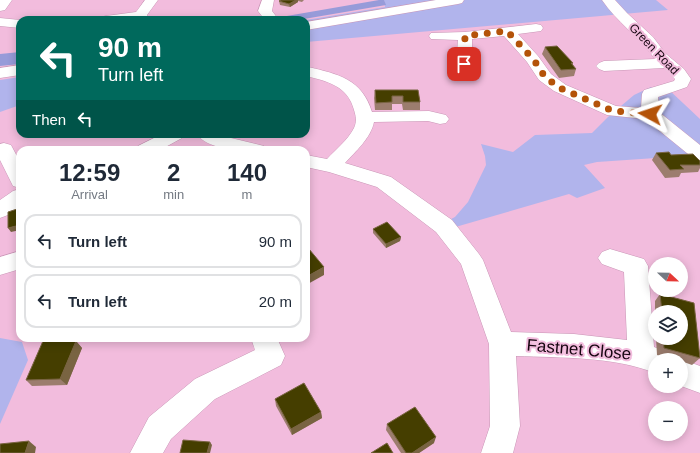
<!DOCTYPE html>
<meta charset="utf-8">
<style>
:root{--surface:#fff;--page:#f2f2f3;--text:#1f2937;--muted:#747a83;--line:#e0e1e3}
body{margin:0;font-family:Helvetica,sans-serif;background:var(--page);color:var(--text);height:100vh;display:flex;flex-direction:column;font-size:15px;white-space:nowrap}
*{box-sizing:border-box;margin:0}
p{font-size:13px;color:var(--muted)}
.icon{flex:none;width:22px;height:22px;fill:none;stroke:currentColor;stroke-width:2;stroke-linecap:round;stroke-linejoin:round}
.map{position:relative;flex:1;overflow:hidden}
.details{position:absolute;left:16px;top:146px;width:294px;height:196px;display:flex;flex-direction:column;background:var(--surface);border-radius:12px;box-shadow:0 2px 10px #0003}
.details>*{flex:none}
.hud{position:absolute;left:16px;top:16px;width:294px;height:122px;border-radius:12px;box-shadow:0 2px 10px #0003;background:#00695c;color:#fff;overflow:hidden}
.needle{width:26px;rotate:112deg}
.fabs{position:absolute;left:648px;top:257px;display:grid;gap:8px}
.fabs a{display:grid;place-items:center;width:40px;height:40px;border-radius:50%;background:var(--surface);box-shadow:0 2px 10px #0003;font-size:20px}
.pin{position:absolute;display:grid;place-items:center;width:34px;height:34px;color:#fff;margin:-17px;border-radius:8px;box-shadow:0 2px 6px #0006}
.me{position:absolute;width:44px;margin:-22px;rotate:275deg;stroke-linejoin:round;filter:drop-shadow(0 0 3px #0008)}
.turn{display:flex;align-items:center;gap:14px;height:84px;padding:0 16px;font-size:18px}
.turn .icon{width:52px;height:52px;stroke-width:2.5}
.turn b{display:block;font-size:28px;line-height:34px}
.then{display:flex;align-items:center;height:38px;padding:0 16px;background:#0003;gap:8px;font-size:15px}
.eta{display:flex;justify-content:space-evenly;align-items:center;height:68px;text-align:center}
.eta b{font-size:24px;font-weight:700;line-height:28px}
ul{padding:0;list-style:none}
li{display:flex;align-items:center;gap:12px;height:54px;margin:0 8px 6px;padding:0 8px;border:2px solid var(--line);border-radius:12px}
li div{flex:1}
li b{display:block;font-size:15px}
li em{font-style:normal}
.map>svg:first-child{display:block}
.green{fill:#b1b4ec}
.forest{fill:#979bd9}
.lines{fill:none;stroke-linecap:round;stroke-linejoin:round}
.minor-casing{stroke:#c996b6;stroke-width:1}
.minor{fill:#fff;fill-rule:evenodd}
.wall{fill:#9c7d6e}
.shaded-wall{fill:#796442}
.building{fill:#453e00;stroke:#796442}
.route{stroke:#b45309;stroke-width:7;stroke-dasharray:0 12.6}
.labels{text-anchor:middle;stroke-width:4;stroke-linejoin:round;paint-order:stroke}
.far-street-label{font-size:12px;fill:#160510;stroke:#f2bcdd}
.near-street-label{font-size:17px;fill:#160510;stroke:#f2bcdd}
</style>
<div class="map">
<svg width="700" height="453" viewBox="0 0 700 453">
<rect width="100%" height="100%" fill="#f2bcdd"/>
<g class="green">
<path d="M384 0H656L668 10 306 42V20L385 7Z"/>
<path d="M20 77V105L0 112V80Z"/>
<path d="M651 87 667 88 700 119V155L597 162 584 165 605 188 577 198 569 194 452 228 445 222 455 217 468 202 486 165 485 156 481 144 513 152 535 135 592 133 608 117 634 95Z"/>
<path d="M0 338 22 342 28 360 0 424Z"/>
</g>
<g class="forest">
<path d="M379 0H384L386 5 298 20H290L281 17Z"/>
<path d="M20 52V64L0 66V54Z"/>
</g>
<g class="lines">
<defs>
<g id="minor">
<path d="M0 0H12L5 10 0 11Z"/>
<path d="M145 0H158L147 15 149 20H99L101 17 106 16 136 12Z"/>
<path d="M262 0H274L272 11 279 20H265L258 11Z"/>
<path d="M436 0H464L462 3 458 4 306 30V22Z"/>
<path d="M602 0H615L627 13 653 37 666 54 684 69 691 79 687 87 658 97 659 112 700 145V160L693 158 645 119 607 115 554 91 539 80 527 62 504 36 472 39V64L469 67 464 69 459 67 456 64 458 40 431 39 429 36 431 33 465 32 536 24 541 25 543 28 541 31 518 34 538 56 551 74 566 85 616 106 641 108 642 94 644 90 674 81 675 79 664 68 604 71 599 69 596 66 599 63 604 61 655 59C639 37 617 22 602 0Z"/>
<path d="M0 18 20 20V28L0 26Z"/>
<path d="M20 65V75L0 78V68Z"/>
<path d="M308 67C338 74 362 79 372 112L429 111 446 115 449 119 446 123 440 124 428 121 374 122C371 138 355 152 345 163L391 177 452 220 479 254 483 260 511 332 574 334 627 340 624 272 602 264 598 258 602 252 610 249 644 259 648 266 654 347 665 351 669 360H655V373C612 356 562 358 516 356L520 426 513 453H481L490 426 489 344 461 264 436 232 377 187 329 172 306 167V155L327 159C336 149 348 140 354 128 357 122 356 116 354 110 348 86 327 81 306 76V68Z"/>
<path d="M162 134H185L182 138 160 150H136L138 146Z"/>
<path d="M197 134H221L231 138 264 146 266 150C247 150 209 152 197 134Z"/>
<path d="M4 143 11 145 20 162V188L13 186 0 160V144Z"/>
<path d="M20 189V206L8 215 0 218V200L13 191Z"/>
<path d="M20 251V269L0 275V257Z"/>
<path d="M251 338H277L285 356 281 365 215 399 171 439 163 453H130L149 417 195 379 255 350Z"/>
<path d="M681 359 700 366V393L681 386V360H678Z"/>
</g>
</defs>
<use href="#minor" class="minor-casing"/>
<use href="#minor" class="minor"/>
</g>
<g class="wall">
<path d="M281 0H304L302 2 298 1V2L290 7 280 5 279 1Z"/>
<path d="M545 47 573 63V65L576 69 574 76 559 78 542 54Z"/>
<path d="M375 90H418L420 102V110H403L402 104H392V110H375L374 98Z"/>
<path d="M656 153 671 155 700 161V168L698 172 681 173 679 177 665 178 652 160Z"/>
<path d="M373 229 401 237 400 241 386 248 373 233Z"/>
<path d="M660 294 694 303 700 358 692 365 681 361V360H676L657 355 656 338H681V312H655V301Z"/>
<path d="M66 338H101L100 340 69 341H76L82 348 67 385 32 386 26 380 68 341Z"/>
<path d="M275 399 321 412 322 418 292 435 276 406Z"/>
<path d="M387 424 434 443 419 453H401L386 430Z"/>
</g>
<g class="shaded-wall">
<path d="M296 0H298V2L290 7 289 4Z"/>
<path d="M20 225V230L11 232 8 228Z"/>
<path d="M401 237 400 241 386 248V244Z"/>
<path d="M324 267V275L306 285V277Z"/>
<path d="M76 341 82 348 67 385 60 379Z"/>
<path d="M321 412 322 418 292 435 291 429Z"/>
<path d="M436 437 434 443 419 453H412Z"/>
<path d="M29 441 36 447 35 453H25Z"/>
<path d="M210 442 212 445 210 453H207Z"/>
</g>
<g class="building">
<path d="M281 0H296L289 4 279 1Z"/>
<path d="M557 46 573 63H571L576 69 561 70 545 47Z"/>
<path d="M375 90H418L420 102H403V96H392V102L376 103Z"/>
<path d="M669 152 671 155 693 154 700 161V165H680L684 169 670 170 656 153Z"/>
<path d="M20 208V225L8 228V212Z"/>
<path d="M387 222 401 237 386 244 373 229Z"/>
<path d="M309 249 324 267 306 277V250Z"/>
<path d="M660 294 694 303 700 358 664 348 663 338H681V312H662Z"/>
<path d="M43 341H76L60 379 26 380Z"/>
<path d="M304 383 321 412 291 429 275 399Z"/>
<path d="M415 407 436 437 412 453H406L387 424Z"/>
<path d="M183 440 210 442 207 453H180Z"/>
<path d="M29 441 25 453H0V444Z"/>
<path d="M387 443 393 453H371Z"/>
</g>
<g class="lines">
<path class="route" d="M464 64 465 36 507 31 534 60 545 77 560 88 613 111 650 114"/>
</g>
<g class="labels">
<g class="far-street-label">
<text transform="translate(654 49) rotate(46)" y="4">Green Road</text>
</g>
<g class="near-street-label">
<text transform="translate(579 349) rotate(5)" y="6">Fastnet Close</text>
</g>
</g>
</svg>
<div class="fabs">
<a><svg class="needle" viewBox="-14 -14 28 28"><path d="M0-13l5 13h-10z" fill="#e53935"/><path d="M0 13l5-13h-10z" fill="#747a83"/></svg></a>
<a><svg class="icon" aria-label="layers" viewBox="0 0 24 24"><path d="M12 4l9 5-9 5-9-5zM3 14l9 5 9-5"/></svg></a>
<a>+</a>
<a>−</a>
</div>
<div class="pin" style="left:464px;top:64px;background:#d93025"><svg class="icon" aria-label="arrive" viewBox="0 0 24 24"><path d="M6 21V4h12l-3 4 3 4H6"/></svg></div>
<svg class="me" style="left:650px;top:114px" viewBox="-20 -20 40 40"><path d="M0-17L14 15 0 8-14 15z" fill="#b45309" stroke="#fff" stroke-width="4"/></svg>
<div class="hud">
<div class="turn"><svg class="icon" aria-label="left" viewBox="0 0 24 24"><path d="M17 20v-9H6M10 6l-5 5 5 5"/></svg><div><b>90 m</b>Turn left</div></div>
<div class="then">Then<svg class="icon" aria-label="left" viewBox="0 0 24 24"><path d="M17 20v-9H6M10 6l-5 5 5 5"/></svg></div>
</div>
<section class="details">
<div class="eta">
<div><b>12:59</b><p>Arrival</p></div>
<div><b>2</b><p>min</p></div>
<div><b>140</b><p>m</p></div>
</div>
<ul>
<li><svg class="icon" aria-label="left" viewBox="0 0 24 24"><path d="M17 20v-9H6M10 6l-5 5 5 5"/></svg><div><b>Turn left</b></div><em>90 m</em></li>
<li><svg class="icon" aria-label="left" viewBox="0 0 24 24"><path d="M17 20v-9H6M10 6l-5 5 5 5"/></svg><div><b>Turn left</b></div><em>20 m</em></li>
</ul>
</section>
</div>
